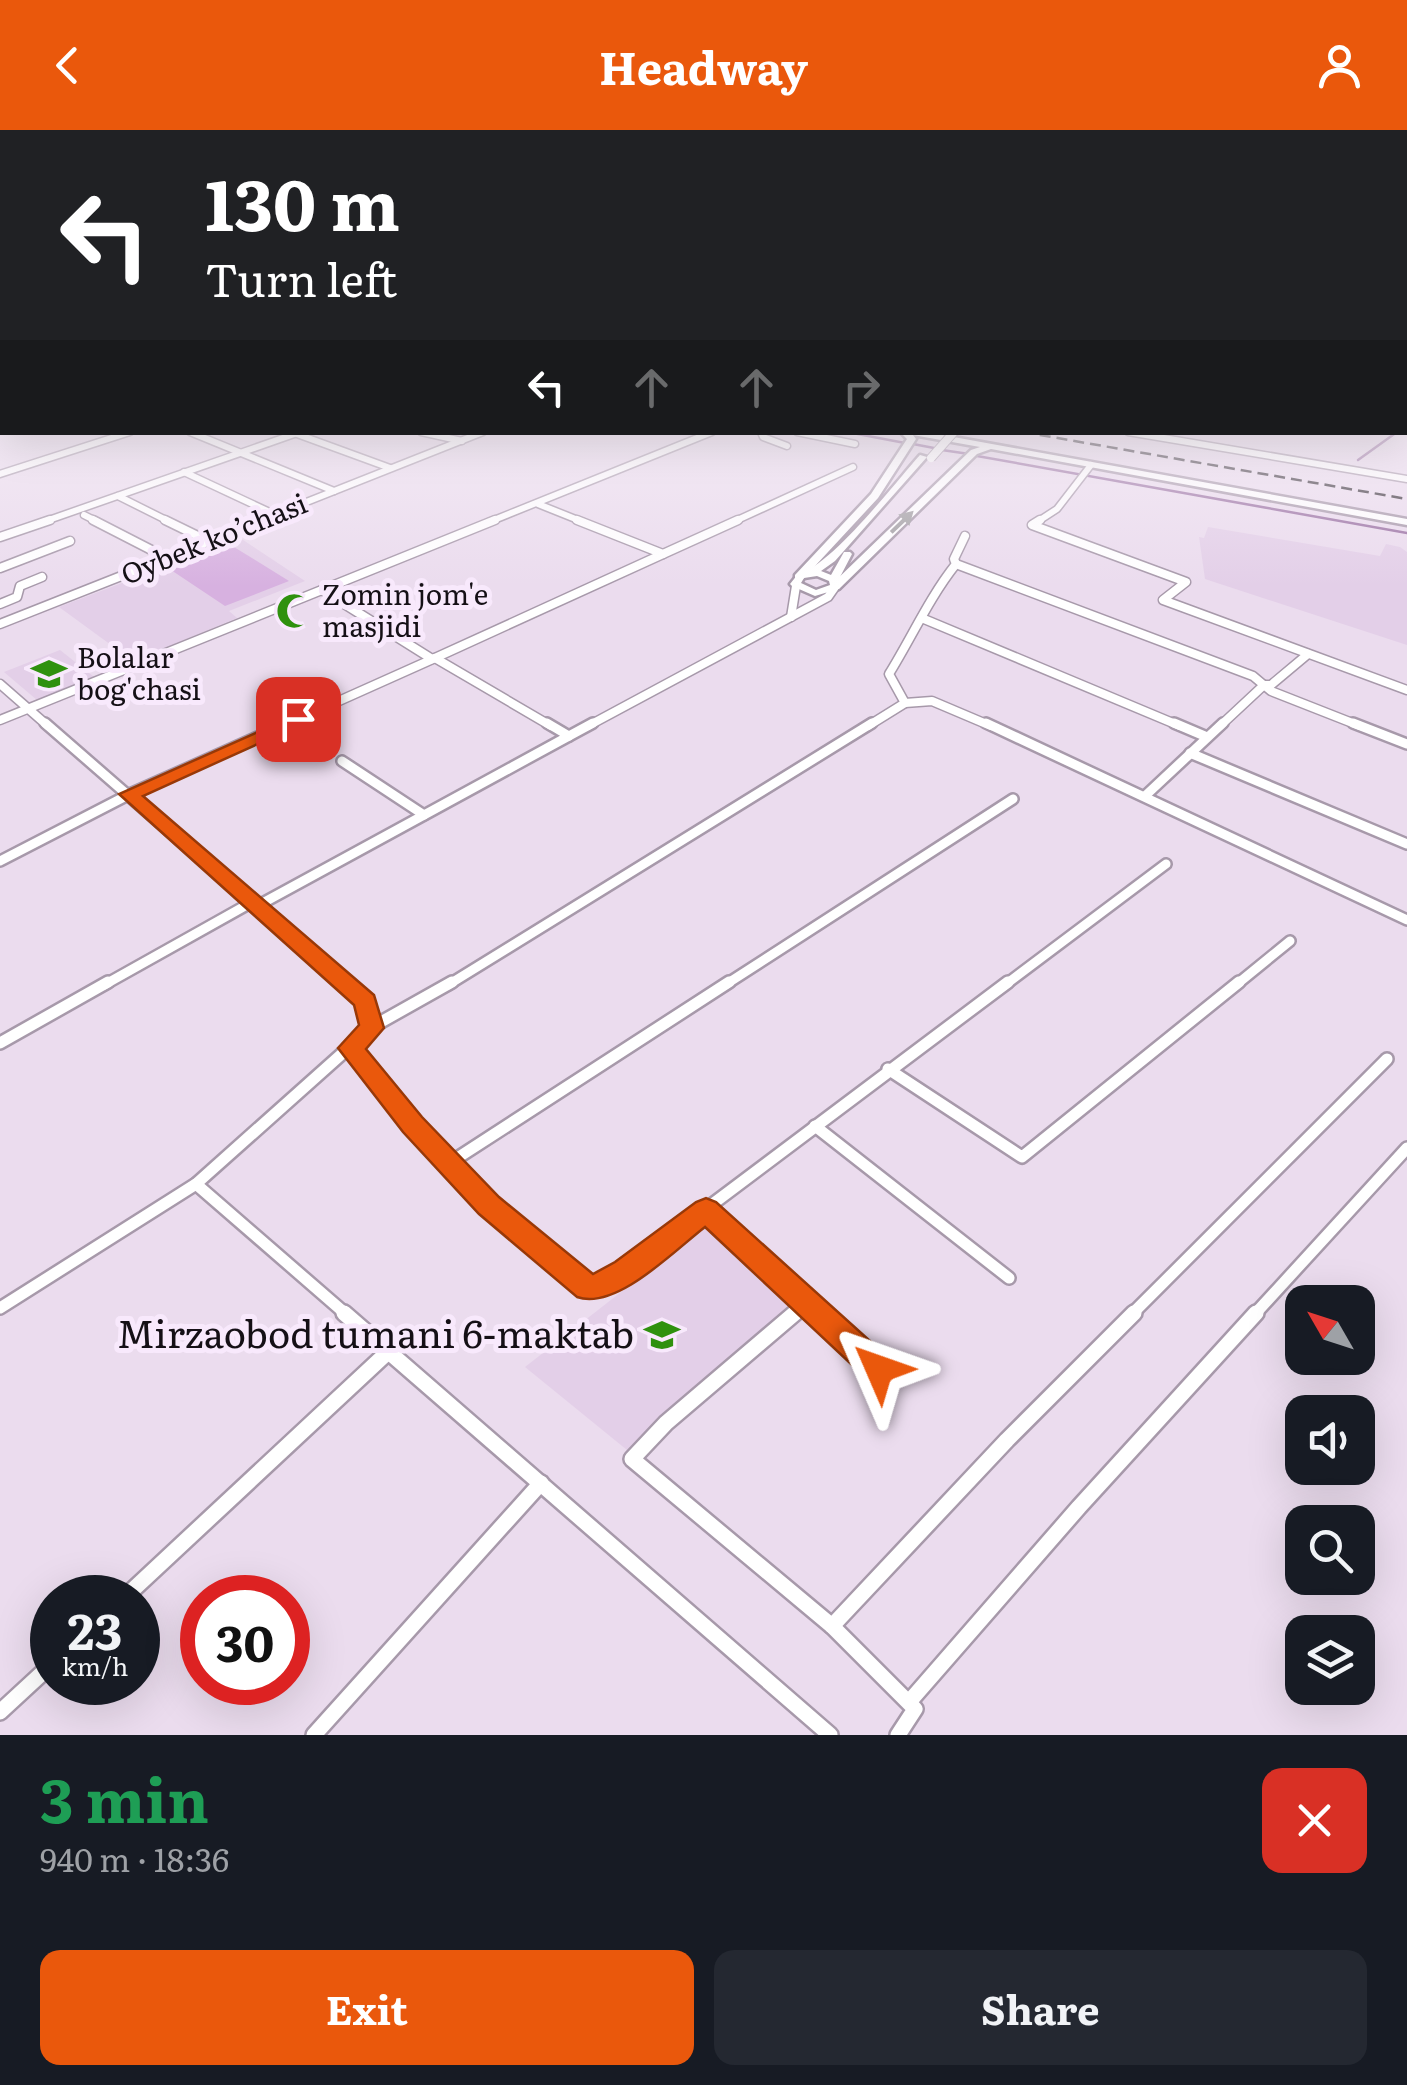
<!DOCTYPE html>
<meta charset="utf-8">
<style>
:root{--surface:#171b24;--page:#242831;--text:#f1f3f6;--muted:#9ea1a6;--accent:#ea580c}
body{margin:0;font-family:Literata,serif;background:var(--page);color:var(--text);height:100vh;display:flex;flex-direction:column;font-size:38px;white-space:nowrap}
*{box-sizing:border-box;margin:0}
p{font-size:32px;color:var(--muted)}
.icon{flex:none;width:55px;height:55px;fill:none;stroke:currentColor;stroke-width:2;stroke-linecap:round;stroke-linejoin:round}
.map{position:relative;height:1605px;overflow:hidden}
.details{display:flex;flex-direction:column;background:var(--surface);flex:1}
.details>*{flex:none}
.guide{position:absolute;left:0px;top:0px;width:1408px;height:305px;box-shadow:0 10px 40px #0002;background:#202124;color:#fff;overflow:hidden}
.needle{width:65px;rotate:309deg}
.fabs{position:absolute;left:1285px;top:1155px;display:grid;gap:20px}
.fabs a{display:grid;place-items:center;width:90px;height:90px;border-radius:20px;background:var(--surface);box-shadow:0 10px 40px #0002;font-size:50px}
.speed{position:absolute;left:30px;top:1445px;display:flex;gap:20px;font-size:50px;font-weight:700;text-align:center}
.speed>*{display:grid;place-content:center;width:130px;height:130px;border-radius:50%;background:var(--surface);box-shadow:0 10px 40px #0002;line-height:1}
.speed small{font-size:25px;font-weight:400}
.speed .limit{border:15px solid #d22;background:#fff;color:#111}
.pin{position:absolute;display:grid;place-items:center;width:85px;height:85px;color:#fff;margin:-42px;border-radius:20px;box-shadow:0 5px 15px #0006}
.me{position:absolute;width:110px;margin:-55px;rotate:313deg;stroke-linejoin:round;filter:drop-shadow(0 0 8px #0008)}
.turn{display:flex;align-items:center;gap:35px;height:210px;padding:0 40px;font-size:45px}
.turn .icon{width:130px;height:130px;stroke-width:2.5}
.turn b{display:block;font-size:70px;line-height:85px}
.lanes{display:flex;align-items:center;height:95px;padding:0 40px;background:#0003;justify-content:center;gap:50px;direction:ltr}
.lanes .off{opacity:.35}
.round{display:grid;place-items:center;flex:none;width:105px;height:105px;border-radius:20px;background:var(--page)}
.head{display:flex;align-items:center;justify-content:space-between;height:170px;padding:0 40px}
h1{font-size:60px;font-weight:700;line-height:75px;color:#1e9e55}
.action{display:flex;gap:20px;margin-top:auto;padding:20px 40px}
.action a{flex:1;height:115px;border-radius:20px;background:var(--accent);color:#fff;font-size:40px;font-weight:700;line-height:115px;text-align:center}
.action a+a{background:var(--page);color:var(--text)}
header{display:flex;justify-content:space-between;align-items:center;height:130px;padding:0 40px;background:var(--accent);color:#fff;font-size:45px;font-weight:700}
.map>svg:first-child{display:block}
.built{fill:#e3cfe8}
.green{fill:#d7b1e0}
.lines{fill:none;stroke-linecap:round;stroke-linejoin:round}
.stream{stroke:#9a71a3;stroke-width:2.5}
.minor-far4-casing{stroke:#a799aa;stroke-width:9}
.minor-far3-casing{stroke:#a799aa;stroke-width:11}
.minor-far2-casing{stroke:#a799aa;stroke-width:14}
.minor-far1-casing{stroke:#a799aa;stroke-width:16}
.minor-casing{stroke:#a799aa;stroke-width:20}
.major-casing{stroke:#a799aa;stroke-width:5}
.highway-casing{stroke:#a799aa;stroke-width:5}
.minor-far4{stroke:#fff;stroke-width:6}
.minor-far3{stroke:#fff;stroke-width:8}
.minor-far2{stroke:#fff;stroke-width:9}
.minor-far1{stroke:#fff;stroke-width:11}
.minor{stroke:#fff;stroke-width:15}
.major{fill:#fff;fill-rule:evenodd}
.highway{fill:#fff;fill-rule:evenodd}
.rail{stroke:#373038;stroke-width:2.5;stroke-dasharray:11 6;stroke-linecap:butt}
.major-bridge-casing{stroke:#a799aa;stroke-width:10;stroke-linecap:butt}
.major-bridge{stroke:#fff;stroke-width:8}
.oneway{fill:#a19fa2}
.route{fill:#ea580c;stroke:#983908;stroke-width:2.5}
.labels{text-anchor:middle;stroke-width:10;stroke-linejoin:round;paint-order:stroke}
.far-street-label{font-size:28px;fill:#151016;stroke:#f8e9fc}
.far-poi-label{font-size:28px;fill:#151016;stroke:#f8e9fc;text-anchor:start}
.near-poi-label{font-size:38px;fill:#151016;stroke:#f8e9fc;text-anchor:end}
</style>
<header><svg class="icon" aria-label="back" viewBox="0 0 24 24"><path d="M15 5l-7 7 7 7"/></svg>Headway<svg class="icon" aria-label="person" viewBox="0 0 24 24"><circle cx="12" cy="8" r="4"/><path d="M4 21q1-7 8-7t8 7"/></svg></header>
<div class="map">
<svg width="1407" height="1605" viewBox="0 0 1407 1605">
<rect width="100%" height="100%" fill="#ebdcee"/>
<g class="built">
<path d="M1208 397 1380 426 1386 414 1400 417 1407 422V515L1205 449 1199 407 1204 408Z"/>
<path d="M240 408 305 451 229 481 237 488 133 531 59 477Z"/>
<path d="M60 520 94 547 37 570 4 542Z"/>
<path d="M712 1091 794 1173 627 1320 525 1237Z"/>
</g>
<path class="green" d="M234 417 289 451 225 476 171 440Z"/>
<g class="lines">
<g class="stream">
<path d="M847 302 905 313"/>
<path d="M913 314 934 318"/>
<path d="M942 320 969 324"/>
<path d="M977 326 1407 403"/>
<path d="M1358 330 1397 302"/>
</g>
<defs>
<g id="minor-far4">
<path d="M190 302 334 361"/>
<path d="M421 302 462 311"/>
<path d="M761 302 763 307 787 316"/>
<path d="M797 302 855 314"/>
<path d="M1128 302 1407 349"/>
<path d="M297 304 390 338"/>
<path d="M184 342 276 385"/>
<path d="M0 344 130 302"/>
<path d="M118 366 170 392"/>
<path d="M538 374 583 392"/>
<path d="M84 385 98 392"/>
<path d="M43 392 300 302"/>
<path d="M256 392 483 302"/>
<path d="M489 392 712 302"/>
<path d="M733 392 853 337"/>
<path d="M1037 392 1057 379 1091 335"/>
</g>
<g id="minor-far3">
<path d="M93 390 167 428"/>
<path d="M165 390 208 411"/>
<path d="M577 390 663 424 738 390"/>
<path d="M1040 390 1032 395 1186 452 1163 470 1407 560"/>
<path d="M0 407 50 390"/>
<path d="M956 434 1253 546 1271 561 1360 596"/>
<path d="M0 438 70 411"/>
<path d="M322 460 432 529"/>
<path d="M0 474 17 467 20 456 42 447"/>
<path d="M791 487 796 456"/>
<path d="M924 489 1180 596"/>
<path d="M0 494 263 390"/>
<path d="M435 528 663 424"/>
<path d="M0 554 48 596"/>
<path d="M905 573 932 571 991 596"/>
<path d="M0 590 495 390"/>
<path d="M283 596 435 528 551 596"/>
<path d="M588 596 828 467 835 457"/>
<path d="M868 596 905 573 889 544C912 507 929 468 956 434L954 429 965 406"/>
<path d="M1220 596 1264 555H1271L1308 524"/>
</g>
<g id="minor-far2">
<path d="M45 593 346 855"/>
<path d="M547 593 569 606 593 593"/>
<path d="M986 593 1407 790"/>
<path d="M1174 593 1207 607"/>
<path d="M1353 593 1407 614"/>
<path d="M1190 623 1407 714"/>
<path d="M342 631 424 685"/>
<path d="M1145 666 1223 593"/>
<path d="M0 731 130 664 289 593"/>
<path d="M259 775 569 606"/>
<path d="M104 855 254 771"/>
<path d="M448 855 872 593"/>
<path d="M725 855 1013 669"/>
<path d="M1005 855 1166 734"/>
<path d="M1236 855 1290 811"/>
</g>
<g id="minor-far1">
<path d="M344 852 365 871 372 897"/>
<path d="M0 913 108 852"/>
<path d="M351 918C421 1007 500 1085 587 1158L602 1157 1008 852"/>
<path d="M888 939 1022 1027 1239 852"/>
<path d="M815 996 1009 1148"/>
<path d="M448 1034 729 852"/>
<path d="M196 1054 347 1185"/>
<path d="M706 1080 821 1185"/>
<path d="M0 1178 196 1054 372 897 452 852"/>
<path d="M793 1185 807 1173"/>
<path d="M1131 1185 1387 929"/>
<path d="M1254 1185 1407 1018"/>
</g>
<g id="minor">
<path d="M344 1183 830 1605"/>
<path d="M795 1183 666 1293 632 1329 832 1496 915 1579 898 1605"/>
<path d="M818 1183 879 1239"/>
<path d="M124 1468 389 1221"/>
<path d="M832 1496 1007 1310 1134 1183"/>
<path d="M909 1572 1079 1377 1256 1183"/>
<path d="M0 1582 52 1534"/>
<path d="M314 1605 541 1353"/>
</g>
<path id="major" d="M920 325 927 327 835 431 821 441 831 445 844 422H850L852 424 839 449 838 459 815 466 792 456 790 454 798 444C830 437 895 353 920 325ZM817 446 829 451 830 455 816 460 801 453 804 448Z"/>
<path id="highway" d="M900 302H926L1407 389V395L991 319 977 324 839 459H831V455L971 320 980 317 913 305 916 309 878 368 803 449H795V445L871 364 907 309Z"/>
</defs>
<use href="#minor-far4" class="minor-far4-casing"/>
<use href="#minor-far3" class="minor-far3-casing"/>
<use href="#minor-far2" class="minor-far2-casing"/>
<use href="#minor-far1" class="minor-far1-casing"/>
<use href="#minor" class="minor-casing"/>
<use href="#major" class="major-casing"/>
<use href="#highway" class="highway-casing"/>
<use href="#minor-far4" class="minor-far4"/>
<use href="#minor-far3" class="minor-far3"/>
<use href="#minor-far2" class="minor-far2"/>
<use href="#minor-far1" class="minor-far1"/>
<use href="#minor" class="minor"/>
<use href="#major" class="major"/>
<use href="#highway" class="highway"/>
<path class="rail" d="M1023 302 1407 369"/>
<defs>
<path id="major-bridge" d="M931 328 954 302"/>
</defs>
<use href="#major-bridge" class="major-bridge-casing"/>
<use href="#major-bridge" class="major-bridge"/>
</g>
<defs><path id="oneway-solid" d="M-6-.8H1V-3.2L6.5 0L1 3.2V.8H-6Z" transform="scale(2.5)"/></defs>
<use class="oneway" href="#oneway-solid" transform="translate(902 392) rotate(-44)"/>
<linearGradient id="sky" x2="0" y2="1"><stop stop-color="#9faae5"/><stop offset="0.51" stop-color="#f6eff7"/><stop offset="1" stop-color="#f6eff7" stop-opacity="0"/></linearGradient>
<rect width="1407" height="456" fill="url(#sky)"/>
<path class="route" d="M298 584 304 585V593L143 666 374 865 384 898 366 919 422 987 499 1067 593 1144 615 1132 696 1072 706 1068 716 1072 890 1229 895 1239 890 1250 879 1254 868 1250 705 1097C675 1120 616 1181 577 1167L479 1084 403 1002 338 918 359 895 354 875 119 664Z"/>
<defs>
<symbol id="mosque-bare" viewBox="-9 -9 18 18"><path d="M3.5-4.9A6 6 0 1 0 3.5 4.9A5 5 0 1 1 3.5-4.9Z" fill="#2f910e" stroke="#f8e9fc" stroke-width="2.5" paint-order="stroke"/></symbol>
<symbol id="school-bare" viewBox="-9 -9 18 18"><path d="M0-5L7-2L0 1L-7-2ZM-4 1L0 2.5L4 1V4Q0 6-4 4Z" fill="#2f910e" stroke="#f8e9fc" stroke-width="2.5" paint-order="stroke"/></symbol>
</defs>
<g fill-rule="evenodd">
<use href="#mosque-bare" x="269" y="456" width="50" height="50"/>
<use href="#school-bare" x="24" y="519" width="50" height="50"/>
<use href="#school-bare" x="637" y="1180" width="50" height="50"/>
</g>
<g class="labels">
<g class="far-street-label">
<text transform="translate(214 409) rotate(-22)" y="10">Oybek ko’chasi</text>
</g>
<g class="far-poi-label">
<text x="322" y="475">Zomin jom'e<tspan x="322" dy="32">masjidi</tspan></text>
<text x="77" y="538">Bolalar<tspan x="77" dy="32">bog'chasi</tspan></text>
</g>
<g class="near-poi-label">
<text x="634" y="1218">Mirzaobod tumani 6-maktab</text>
</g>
</g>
</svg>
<div class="fabs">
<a><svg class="needle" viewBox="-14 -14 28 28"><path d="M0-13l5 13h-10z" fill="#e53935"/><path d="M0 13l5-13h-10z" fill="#9ea1a6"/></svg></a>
<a><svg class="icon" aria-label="sound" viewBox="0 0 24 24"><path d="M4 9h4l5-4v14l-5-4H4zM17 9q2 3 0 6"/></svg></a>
<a><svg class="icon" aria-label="search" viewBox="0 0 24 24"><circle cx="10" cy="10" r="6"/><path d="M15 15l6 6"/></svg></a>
<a><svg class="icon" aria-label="layers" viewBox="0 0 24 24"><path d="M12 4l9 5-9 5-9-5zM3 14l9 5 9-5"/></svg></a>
</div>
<div class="speed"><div>23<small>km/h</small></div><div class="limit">30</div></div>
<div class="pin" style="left:298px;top:589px;background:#d93025"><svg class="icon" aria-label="arrive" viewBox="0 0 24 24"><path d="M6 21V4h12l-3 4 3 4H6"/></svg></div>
<svg class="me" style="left:879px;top:1239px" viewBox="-20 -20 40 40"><path d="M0-17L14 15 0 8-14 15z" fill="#ea580c" stroke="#fff" stroke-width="4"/></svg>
<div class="guide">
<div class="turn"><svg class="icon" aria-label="left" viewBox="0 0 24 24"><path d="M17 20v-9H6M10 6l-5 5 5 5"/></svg><div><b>130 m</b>Turn left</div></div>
<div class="lanes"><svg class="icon" aria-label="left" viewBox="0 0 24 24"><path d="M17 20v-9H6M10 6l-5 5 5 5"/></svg><svg class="icon off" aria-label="ahead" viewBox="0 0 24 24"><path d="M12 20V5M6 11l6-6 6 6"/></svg><svg class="icon off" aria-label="ahead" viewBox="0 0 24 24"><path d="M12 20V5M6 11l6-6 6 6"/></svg><svg class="icon off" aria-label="right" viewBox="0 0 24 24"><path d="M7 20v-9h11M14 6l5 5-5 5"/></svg></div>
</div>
</div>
<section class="details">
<div class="head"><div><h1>3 min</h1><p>940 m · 18:36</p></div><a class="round" style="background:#d93025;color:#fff"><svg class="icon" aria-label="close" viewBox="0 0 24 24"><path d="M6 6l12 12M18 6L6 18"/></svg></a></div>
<div class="action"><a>Exit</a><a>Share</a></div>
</section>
